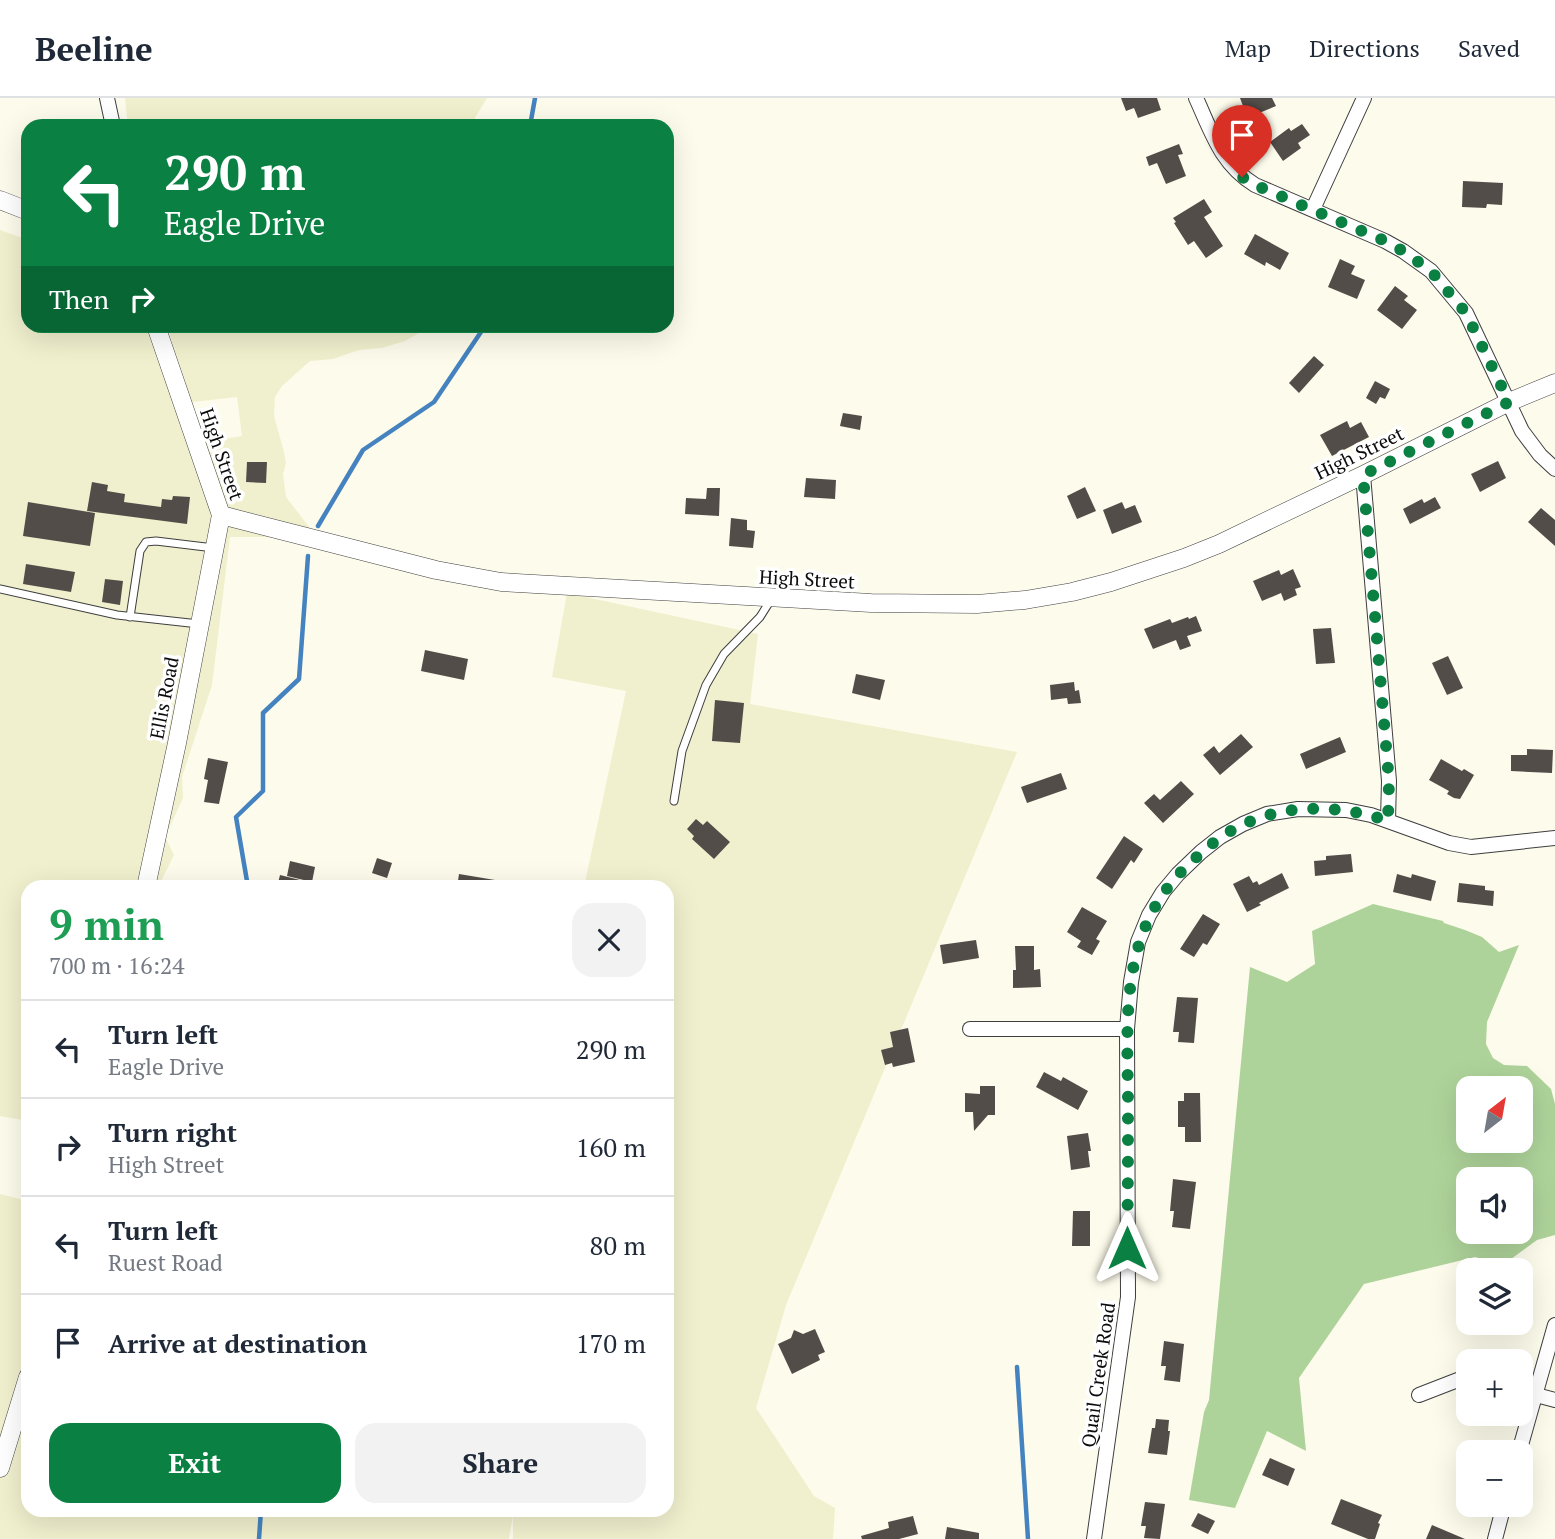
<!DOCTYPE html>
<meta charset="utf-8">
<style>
:root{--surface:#fff;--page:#f2f2f3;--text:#1f2937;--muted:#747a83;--line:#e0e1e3;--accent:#0b8043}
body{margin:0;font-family:"PT Serif",serif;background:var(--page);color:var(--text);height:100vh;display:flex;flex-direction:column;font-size:26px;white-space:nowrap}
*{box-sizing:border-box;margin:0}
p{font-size:23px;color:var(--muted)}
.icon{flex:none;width:38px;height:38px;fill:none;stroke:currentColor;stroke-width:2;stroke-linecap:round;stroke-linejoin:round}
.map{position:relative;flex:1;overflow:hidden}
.panel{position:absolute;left:21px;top:782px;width:653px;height:637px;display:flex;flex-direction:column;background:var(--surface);border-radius:21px;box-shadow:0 7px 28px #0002}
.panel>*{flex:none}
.top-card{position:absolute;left:21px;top:21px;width:653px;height:214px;border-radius:21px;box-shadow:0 7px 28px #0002;background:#0b8043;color:#fff;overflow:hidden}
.needle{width:46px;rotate:31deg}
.fabs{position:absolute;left:1456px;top:978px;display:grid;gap:14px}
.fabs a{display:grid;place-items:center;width:77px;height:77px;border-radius:14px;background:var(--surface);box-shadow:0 7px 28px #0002;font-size:35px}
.pin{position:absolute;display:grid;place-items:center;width:60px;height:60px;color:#fff;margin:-72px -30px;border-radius:50% 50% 50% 0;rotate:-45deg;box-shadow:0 0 7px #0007}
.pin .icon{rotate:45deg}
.me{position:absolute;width:77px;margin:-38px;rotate:0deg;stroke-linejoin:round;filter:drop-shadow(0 0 5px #0008)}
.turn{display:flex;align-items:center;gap:24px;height:147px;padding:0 28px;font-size:32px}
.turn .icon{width:91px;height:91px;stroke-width:2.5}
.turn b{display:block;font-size:49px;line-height:60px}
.then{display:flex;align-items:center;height:66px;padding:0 28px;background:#0003;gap:14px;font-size:26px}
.round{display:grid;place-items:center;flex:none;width:74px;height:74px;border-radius:21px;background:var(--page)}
.headline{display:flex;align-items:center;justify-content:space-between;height:119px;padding:0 28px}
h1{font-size:42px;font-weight:700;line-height:52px;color:#1e9e55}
.cta{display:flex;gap:14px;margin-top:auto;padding:14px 28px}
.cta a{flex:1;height:80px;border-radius:21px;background:var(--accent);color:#fff;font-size:28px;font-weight:700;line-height:80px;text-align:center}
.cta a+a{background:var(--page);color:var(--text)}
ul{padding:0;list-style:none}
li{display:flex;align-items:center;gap:21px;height:98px;padding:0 28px;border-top:2px solid var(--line)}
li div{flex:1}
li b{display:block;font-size:26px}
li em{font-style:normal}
header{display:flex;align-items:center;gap:42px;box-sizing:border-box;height:98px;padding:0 35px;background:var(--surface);border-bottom:2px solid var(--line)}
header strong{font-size:33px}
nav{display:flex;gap:38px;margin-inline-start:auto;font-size:24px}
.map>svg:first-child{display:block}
.farmland{fill:#f0f0ce;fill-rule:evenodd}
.forest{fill:#aed39a;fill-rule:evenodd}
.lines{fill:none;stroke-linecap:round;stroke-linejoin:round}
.stream{stroke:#4483bf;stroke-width:4.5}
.building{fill:#534d49}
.service-casing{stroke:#3e3e3e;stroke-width:9}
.minor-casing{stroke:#3e3e3e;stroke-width:16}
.tertiary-casing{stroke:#3e3e3e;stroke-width:19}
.service{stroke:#fff;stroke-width:7}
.minor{stroke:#fff;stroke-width:14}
.tertiary{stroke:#fff;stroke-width:18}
.route{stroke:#0b8043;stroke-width:12;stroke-dasharray:0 21.6}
.labels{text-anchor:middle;stroke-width:7;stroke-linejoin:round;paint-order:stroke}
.street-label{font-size:19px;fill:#0b0b0b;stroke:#fff}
</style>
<header>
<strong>Beeline</strong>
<nav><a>Map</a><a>Directions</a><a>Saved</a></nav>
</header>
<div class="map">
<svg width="1555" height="1441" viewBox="0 0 1555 1441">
<rect width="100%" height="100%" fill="#fdfbeb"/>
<g class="farmland">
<path d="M125 0H487L470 28H128Z"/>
<path d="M0 132 28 142V228H156L176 261 168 228H431L405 243 382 250 359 252 333 261 310 263 282 288 275 299 274 318 284 354 286 365 283 376 286 399 319 442 307 439H230L212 587 182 679 183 700 165 739 174 757 158 789H28V1023L0 1018ZM237 299 242 338 199 345 192 304Z"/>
<path d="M567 495 758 536 750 606 1017 654 786 1207 756 1310 814 1398 835 1410 833 1441H513V1417L509 1441H0V1096L28 1103V1412H667V789H584L626 593 552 579Z"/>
</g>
<path class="forest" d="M1373 806 1443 823 1444 825 1465 832 1482 839 1499 854 1519 847 1487 924 1486 946 1493 960 1504 967 1527 968 1551 991 1555 1006V1137L1537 1142 1503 1167 1475 1159 1364 1186 1299 1280 1306 1353 1267 1333 1235 1410 1189 1402 1204 1314 1209 1302 1250 869 1287 884 1315 866 1312 833ZM1468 990H1521V1043H1468ZM1468 1082H1521V1134H1468Z"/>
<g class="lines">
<g class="stream">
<path d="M530 28 535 0"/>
<path d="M318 428 363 352 434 304 485 228"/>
<path d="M248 789 236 719 263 693V615L299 581 308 458"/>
<path d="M1017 1269 1028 1441"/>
<path d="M259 1441 261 1412"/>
</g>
</g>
<g class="building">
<path d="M1121 0H1157L1161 12 1138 20 1134 10 1126 13Z"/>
<path d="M1240 0H1272L1276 8 1242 22 1237 10 1243 8Z"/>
<path d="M1302 26 1310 37 1298 45 1301 50 1283 63 1270 44 1289 30 1291 33Z"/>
<path d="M1179 46 1183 56 1178 57 1186 78 1166 86 1157 65 1149 68 1146 59Z"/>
<path d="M1463 83 1503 85 1502 107 1487 106 1486 110 1462 109Z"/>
<path d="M1204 101 1212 114 1204 119 1223 148 1206 160 1194 143 1188 147 1174 125 1176 124 1173 120Z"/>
<path d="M1255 136 1289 155 1280 172 1266 164 1265 168 1244 156Z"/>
<path d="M1340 161 1355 168 1351 176 1365 182 1357 201 1328 189Z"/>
<path d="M1395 188 1408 198 1404 202 1417 212 1402 231 1377 212Z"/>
<path d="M1314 258 1324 267 1299 295 1289 285Z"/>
<path d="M1375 283 1390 291 1385 301 1380 299 1376 306 1366 300Z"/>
<path d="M843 315 862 318 860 332 840 328Z"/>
<path d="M1347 323 1350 330 1361 324 1369 339 1332 358 1320 337Z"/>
<path d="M1498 363 1506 380 1480 394 1471 376Z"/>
<path d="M247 364H267L266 385 246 384Z"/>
<path d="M806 380 836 382 835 401 804 399Z"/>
<path d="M92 384 108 387 107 393 125 396 124 404 161 409 162 401 172 402 173 398 190 399 187 426 87 413Z"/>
<path d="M1085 389 1096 413 1077 421 1067 398Z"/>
<path d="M707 390H720L719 418 685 416 686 400 706 401Z"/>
<path d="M1435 399 1441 410 1410 426 1403 411 1422 401 1424 405Z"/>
<path d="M28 404 95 415 90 448 23 438Z"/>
<path d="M1122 404 1125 411 1135 407 1142 424 1112 436 1103 412Z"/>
<path d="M1541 410 1555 422V448L1528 424Z"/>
<path d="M731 420 747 422V432L755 433 753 450 729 448Z"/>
<path d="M26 466 75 474 71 494 23 486Z"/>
<path d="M1293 471 1301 489 1295 491 1297 497 1284 503 1281 495 1262 503 1253 483 1279 472 1281 477Z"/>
<path d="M105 481 123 483 120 507 102 504Z"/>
<path d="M1196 518 1202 533 1187 538 1191 548 1180 552 1176 542 1153 551 1144 531 1170 521 1172 525 1188 519 1189 521Z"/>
<path d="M1331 530 1335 565 1316 566 1313 531Z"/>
<path d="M425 552 468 561 464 582 421 573Z"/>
<path d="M1448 558 1463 590 1447 597 1432 565Z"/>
<path d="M856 576 885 582 880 602 852 595Z"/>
<path d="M1074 584 1075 593 1079 592 1081 605 1068 606 1067 600 1051 602 1050 587Z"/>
<path d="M715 602 744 605 740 645 712 643Z"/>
<path d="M1241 636 1253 649 1220 677 1203 657 1214 648 1219 655Z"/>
<path d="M1340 639 1346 654 1306 671 1300 656Z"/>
<path d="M1527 651 1553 652 1552 675 1511 673V657H1527Z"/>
<path d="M208 660 228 664 219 706 204 704 208 682 204 681Z"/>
<path d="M1441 661 1462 673 1464 671 1474 677 1460 701 1454 700 1447 696 1449 693 1429 682Z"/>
<path d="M1061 675 1067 691 1027 705 1021 689Z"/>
<path d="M1181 683 1194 696 1163 725 1144 705 1154 696 1160 702Z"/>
<path d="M696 721 703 727 707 723 730 744 714 761 692 741 694 738 687 731Z"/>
<path d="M1124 738 1143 751 1134 765 1131 762 1112 791 1096 780Z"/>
<path d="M1351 756 1353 774 1315 778 1314 763 1326 762V758Z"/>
<path d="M377 760 392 765 387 780 372 775Z"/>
<path d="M290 763 315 769 312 784 287 778Z"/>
<path d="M1282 775 1289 790 1259 805 1261 807 1247 814 1233 786 1249 778 1253 785 1257 783 1259 787Z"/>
<path d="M459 776 501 783 500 789H457Z"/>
<path d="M1397 776 1411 780 1412 776 1436 783 1431 803 1393 794Z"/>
<path d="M280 777 312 785V789H277Z"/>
<path d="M1459 785 1485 788V792L1494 793 1493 808 1457 804Z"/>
<path d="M1082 809 1107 823 1096 841 1100 843 1092 857 1077 849 1081 843 1067 834Z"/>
<path d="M1203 816 1220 826 1207 847 1203 845 1194 859 1180 851Z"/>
<path d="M976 842 979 860 943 866 940 847Z"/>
<path d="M1015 848H1034V872L1040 871 1041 889 1013 890V872H1016Z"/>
<path d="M1177 899 1198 900 1194 945 1178 944 1179 934H1173Z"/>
<path d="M908 930 915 964 893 969 892 965 885 967 881 952 893 949 890 934Z"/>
<path d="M1044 974 1061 983 1063 979 1088 993 1078 1012 1036 989Z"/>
<path d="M980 988H995V1017H988L974 1033 973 1014H965V995L980 996Z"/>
<path d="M1184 995H1200L1201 1044H1185V1029H1178V1003H1184Z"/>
<path d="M1088 1035 1091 1053H1088L1090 1069 1071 1072 1067 1038Z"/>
<path d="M1173 1081 1196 1084 1190 1131 1172 1129 1174 1113H1170Z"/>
<path d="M1073 1113H1090V1148H1072Z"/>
<path d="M815 1231 825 1254 818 1257 820 1262 792 1276 778 1246 791 1240 794 1232 803 1236Z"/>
<path d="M1164 1243 1184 1246 1180 1284 1164 1282 1166 1268H1161Z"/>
<path d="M1156 1321 1169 1322 1168 1333H1170L1167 1357 1148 1355 1152 1330H1155Z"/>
<path d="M1270 1360 1295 1371 1288 1388 1262 1377Z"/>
<path d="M1341 1401 1382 1417 1378 1425 1380 1426 1375 1441H1368L1331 1426Z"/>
<path d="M1145 1404 1165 1406 1160 1441 1144 1440 1146 1428H1141Z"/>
<path d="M1198 1415 1215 1423 1208 1436 1191 1428Z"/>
<path d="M913 1418 918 1436 899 1441H862L861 1438 889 1430 888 1424Z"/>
<path d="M1432 1427 1465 1441H1426Z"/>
<path d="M947 1429 979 1435V1441H945Z"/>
</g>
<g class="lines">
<defs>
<g id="service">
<path d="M0 491 117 517 199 526"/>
<path d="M130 519 140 453 146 444 156 443 214 450"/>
<path d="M674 703 682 653 706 587 724 556 760 519 772 500"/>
</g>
<g id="minor">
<path d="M107 0 113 28"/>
<path d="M1196 0C1212 35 1221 66 1255 87L1385 143 1403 153 1431 173 1466 215 1522 333 1540 357 1555 371"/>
<path d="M1313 111 1364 0"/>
<path d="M1363 377 1389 683 1388 722"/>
<path d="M970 931H1127"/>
<path d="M1521 1293 1555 1302"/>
<path d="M1419 1297 1468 1278"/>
<path d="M1519 1354 1555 1227"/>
<path d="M1094 1441 1128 1199 1127 931 1131 884 1138 844 1149 817 1163 794 1178 776 1201 754 1220 739 1243 726 1267 716 1298 711 1346 712 1371 717 1449 745 1471 749 1555 740"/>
<path d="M1495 1441 1504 1407"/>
</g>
<g id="tertiary">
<path d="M0 102 28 113"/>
<path d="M221 417 436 472 501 484 871 505 977 506 1025 502 1072 494 1111 484 1184 460 1219 446 1363 377 1509 304 1555 285"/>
<path d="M146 789 177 645 221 417 156 228"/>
<path d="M0 1370 28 1279"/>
</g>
</defs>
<use href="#service" class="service-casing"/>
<use href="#minor" class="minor-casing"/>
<use href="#tertiary" class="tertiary-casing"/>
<use href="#service" class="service"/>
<use href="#minor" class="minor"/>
<use href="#tertiary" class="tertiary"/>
</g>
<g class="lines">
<path class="route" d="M1127 1150C1128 1100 1128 1051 1128 1001 1127 915 1120 832 1188 767 1201 755 1214 743 1229 734 1278 705 1335 705 1388 723L1389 683 1363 377 1509 304 1466 215 1431 173 1403 153 1385 143 1255 87 1242 79"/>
</g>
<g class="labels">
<g class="street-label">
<text transform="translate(1359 355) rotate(-26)" y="7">High Street</text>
<text transform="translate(222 356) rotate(71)" y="7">High Street</text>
<text transform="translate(807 481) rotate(3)" y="7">High Street</text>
<text transform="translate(164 600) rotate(-79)" y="7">Ellis Road</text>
<text transform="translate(1098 1277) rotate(-82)" y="7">Quail Creek Road</text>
</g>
</g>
</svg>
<div class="fabs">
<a><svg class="needle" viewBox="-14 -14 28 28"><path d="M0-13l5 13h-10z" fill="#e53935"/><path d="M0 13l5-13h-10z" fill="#747a83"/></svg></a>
<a><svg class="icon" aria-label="sound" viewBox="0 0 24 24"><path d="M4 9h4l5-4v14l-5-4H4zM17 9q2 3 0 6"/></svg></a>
<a><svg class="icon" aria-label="layers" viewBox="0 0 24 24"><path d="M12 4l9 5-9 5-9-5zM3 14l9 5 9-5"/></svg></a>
<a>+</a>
<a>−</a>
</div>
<div class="pin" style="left:1242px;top:79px;background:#d93025"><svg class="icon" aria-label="arrive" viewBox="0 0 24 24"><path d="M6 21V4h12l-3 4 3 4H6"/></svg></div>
<svg class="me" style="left:1127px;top:1150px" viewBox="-20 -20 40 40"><path d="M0-17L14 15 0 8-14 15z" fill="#0b8043" stroke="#fff" stroke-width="4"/></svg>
<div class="top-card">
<div class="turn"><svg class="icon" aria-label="left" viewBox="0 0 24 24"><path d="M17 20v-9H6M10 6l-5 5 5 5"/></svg><div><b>290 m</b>Eagle Drive</div></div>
<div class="then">Then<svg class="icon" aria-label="right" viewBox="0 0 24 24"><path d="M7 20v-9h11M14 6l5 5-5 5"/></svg></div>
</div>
<section class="panel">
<div class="headline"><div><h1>9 min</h1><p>700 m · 16:24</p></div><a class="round"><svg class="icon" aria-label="close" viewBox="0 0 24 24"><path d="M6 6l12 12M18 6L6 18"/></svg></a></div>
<ul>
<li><svg class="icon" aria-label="left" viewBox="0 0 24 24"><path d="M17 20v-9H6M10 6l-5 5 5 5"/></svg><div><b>Turn left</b><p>Eagle Drive</p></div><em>290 m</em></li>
<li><svg class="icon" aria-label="right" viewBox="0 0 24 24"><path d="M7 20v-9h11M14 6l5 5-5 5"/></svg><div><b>Turn right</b><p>High Street</p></div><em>160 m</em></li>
<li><svg class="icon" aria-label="left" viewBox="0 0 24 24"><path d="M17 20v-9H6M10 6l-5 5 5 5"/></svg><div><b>Turn left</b><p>Ruest Road</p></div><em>80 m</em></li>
<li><svg class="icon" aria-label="arrive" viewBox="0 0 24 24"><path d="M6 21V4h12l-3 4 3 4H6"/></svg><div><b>Arrive at destination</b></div><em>170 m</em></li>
</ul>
<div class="cta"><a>Exit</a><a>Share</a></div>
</section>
</div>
